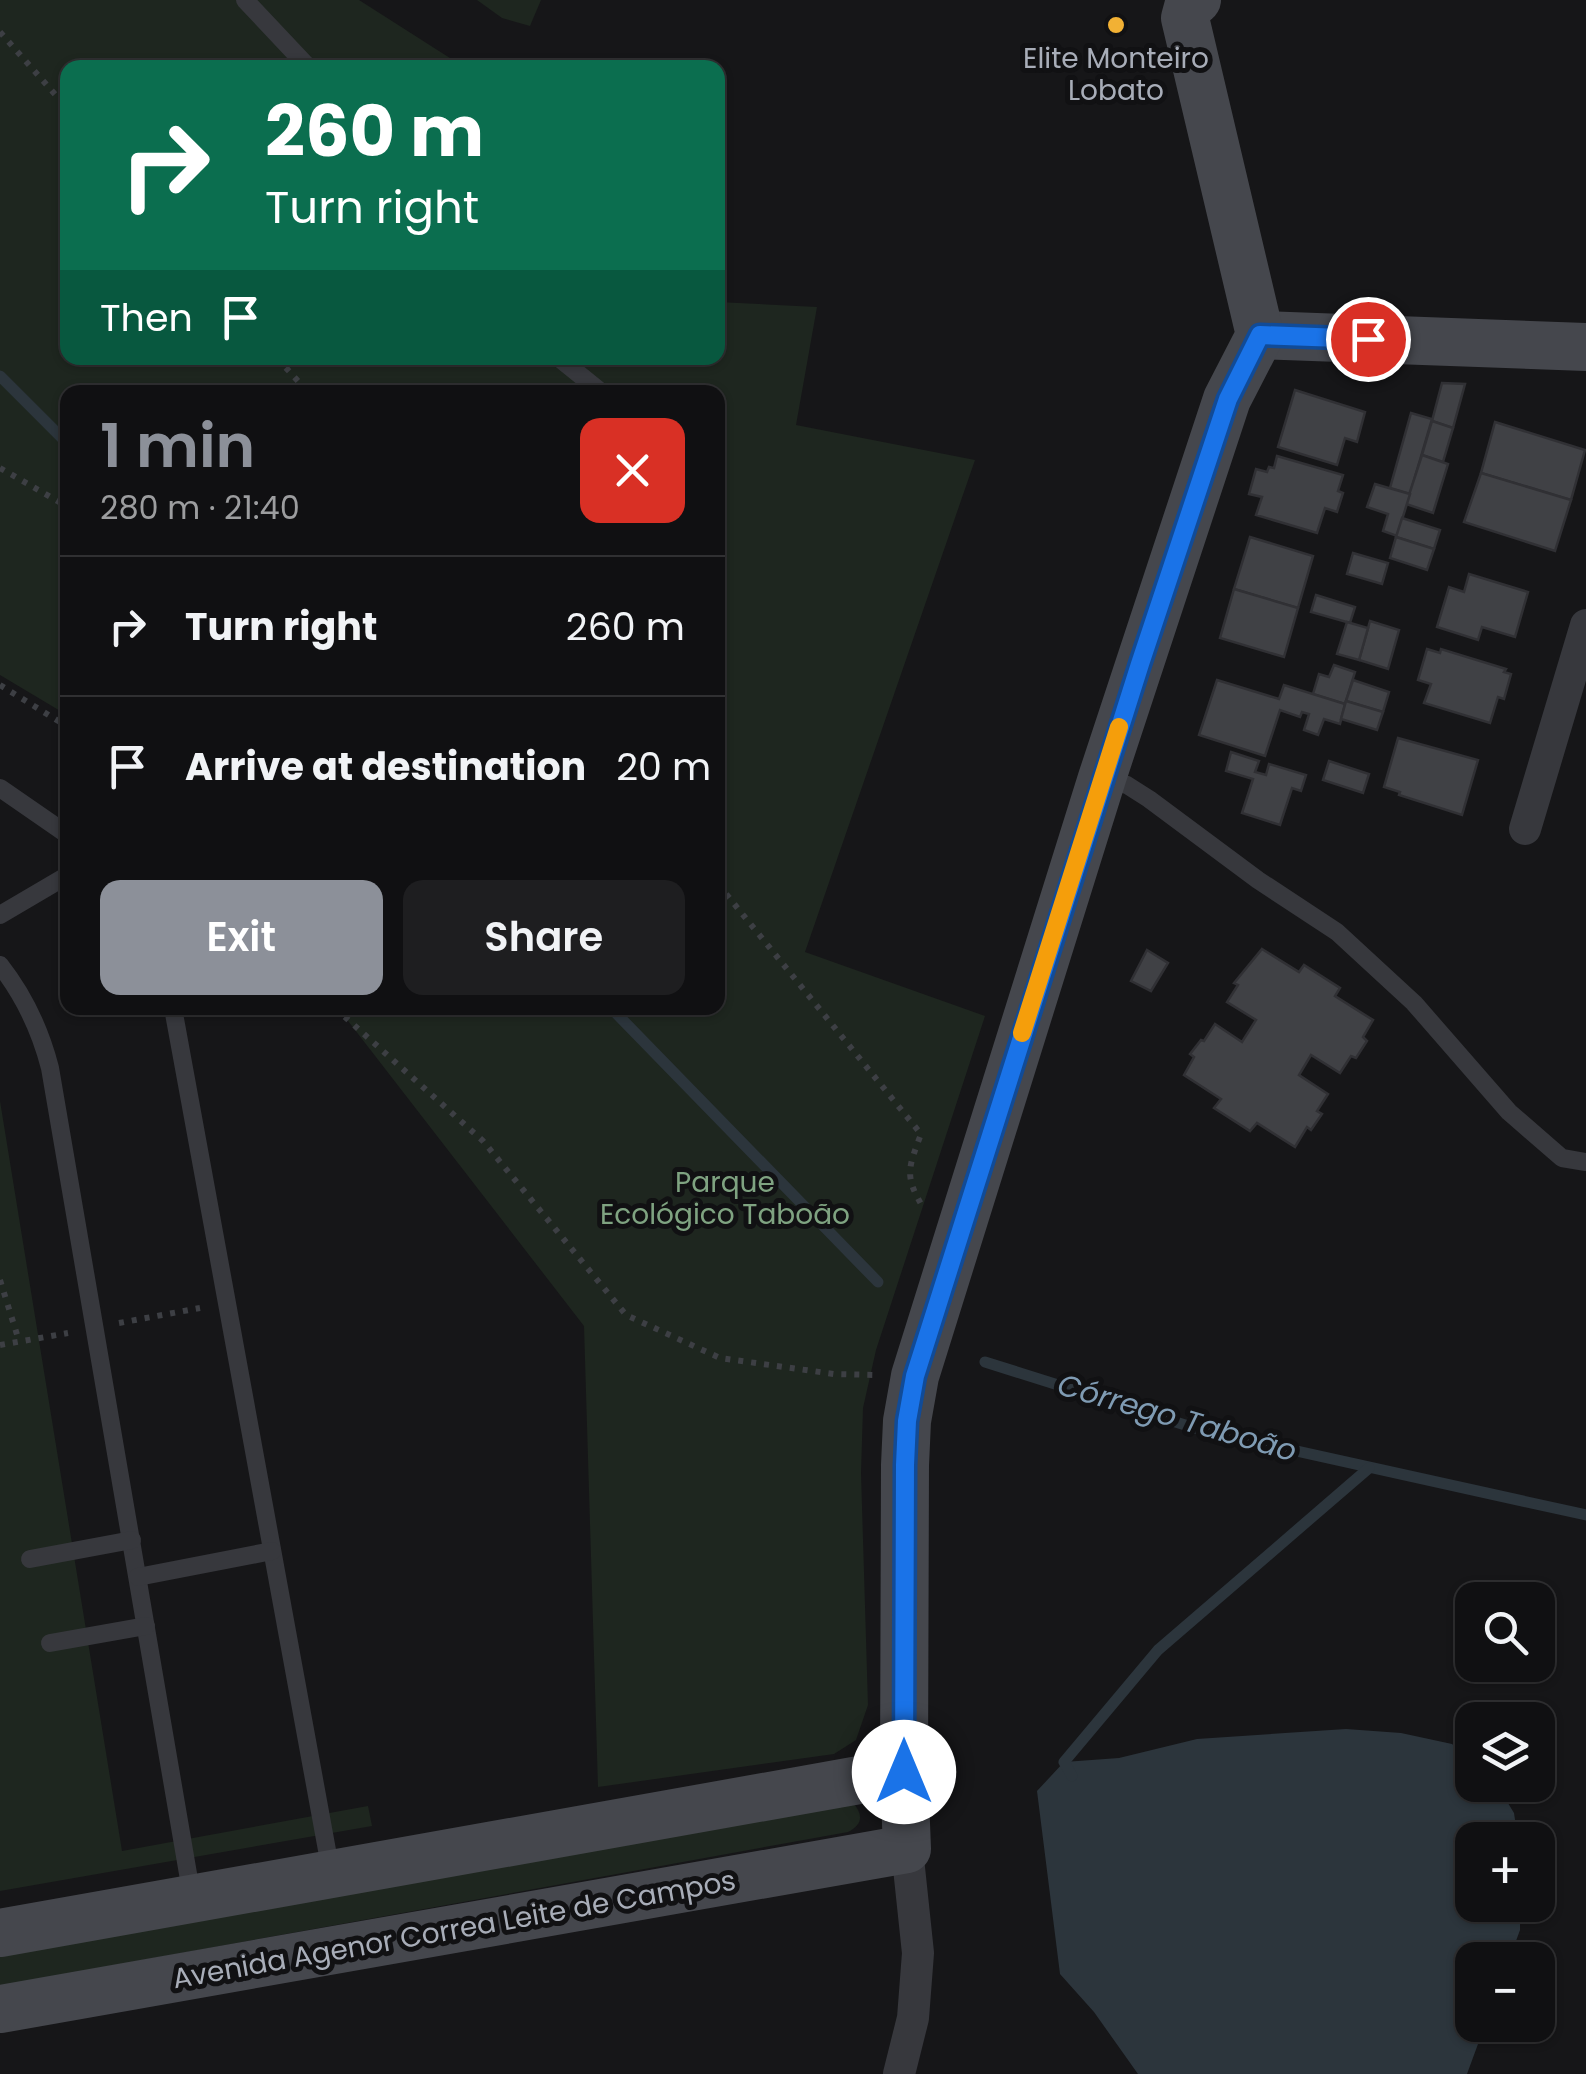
<!DOCTYPE html>
<meta charset="utf-8">
<style>
:root{--surface:#101012;--page:#1e1e20;--text:#f1f3f6;--muted:#9c9d9f;--line:#303032;--accent:#8c9099}
body{margin:0;font-family:Poppins,sans-serif;background:var(--page);color:var(--text);height:100vh;display:flex;flex-direction:column;font-size:38px;white-space:nowrap}
*{box-sizing:border-box;margin:0}
p{font-size:32px;color:var(--muted)}
.icon{flex:none;width:55px;height:55px;fill:none;stroke:currentColor;stroke-width:2;stroke-linecap:round;stroke-linejoin:round}
.map{position:relative;flex:1;overflow:hidden}
.drawer{position:absolute;left:60px;top:385px;width:665px;height:630px;display:flex;flex-direction:column;background:var(--surface);border-radius:20px;box-shadow:0 2px 8px #0004,0 0 0 2px var(--line)}
.drawer>*{flex:none}
.banner{position:absolute;left:60px;top:60px;width:665px;height:305px;border-radius:20px;box-shadow:0 2px 8px #0004,0 0 0 2px var(--line);background:#0b6e4f;color:#fff;overflow:hidden}
.tools{position:absolute;left:1455px;top:1582px;display:grid;gap:20px}
.tools a{display:grid;place-items:center;width:100px;height:100px;border-radius:20px;background:var(--surface);box-shadow:0 2px 8px #0004,0 0 0 2px var(--line);font-size:50px}
.pin{position:absolute;display:grid;place-items:center;width:85px;height:85px;color:#fff;margin:-42px;border:5px solid #fff;border-radius:50%;box-shadow:0 2px 10px #0007}
.me{position:absolute;width:110px;margin:-55px;rotate:0deg;stroke-linejoin:round;filter:drop-shadow(0 0 8px #0008)}
.turn{display:flex;align-items:center;gap:35px;height:210px;padding:0 40px;font-size:45px}
.turn .icon{width:130px;height:130px;stroke-width:2.5}
.turn b{display:block;font-size:70px;line-height:85px}
.then{display:flex;align-items:center;height:95px;padding:0 40px;background:#0003;gap:20px;font-size:38px}
.round{display:grid;place-items:center;flex:none;width:105px;height:105px;border-radius:20px;background:var(--page)}
.summary{display:flex;align-items:center;justify-content:space-between;height:170px;padding:0 40px}
h1{font-size:60px;font-weight:600;line-height:75px;color:var(--accent)}
.primary-button{display:flex;gap:20px;margin-top:auto;padding:20px 40px}
.primary-button a{flex:1;height:115px;border-radius:20px;background:var(--accent);color:#fff;font-size:40px;font-weight:600;line-height:115px;text-align:center}
.primary-button a+a{background:var(--page);color:var(--text)}
ul{padding:0;list-style:none}
li{display:flex;align-items:center;gap:30px;height:140px;padding:0 40px;border-top:2px solid var(--line)}
li div{flex:1}
li b{display:block;font-size:38px}
li em{font-style:normal}
.map>svg:first-child{display:block}
.green{fill:#1e261f}
.water{fill:#2c353c}
.lines{fill:none;stroke-linecap:round;stroke-linejoin:round}
.stream{stroke:#2c353c;stroke-width:11}
.building{fill:#404145;stroke:#303034;stroke-width:2.5}
.path{stroke:#3d3f44;stroke-width:6;stroke-dasharray:5 8;stroke-linecap:butt}
.lane{stroke:#37383d;stroke-width:18}
.street{stroke:#37383d;stroke-width:32}
.secondary{stroke:#45474d;stroke-width:48}
.route-casing{stroke:#114b97;stroke-width:25}
.route{stroke:#1a73e8;stroke-width:18}
.slow{stroke:#f59e0b;stroke-width:18}
.poi-dot{fill:#f2b134;stroke:#111113;stroke-width:4}
.labels{text-anchor:middle;stroke-width:10;stroke-linejoin:round;paint-order:stroke}
.poi-label{font-size:28px;fill:#a8adb8;stroke:#111113}
.park-label{font-size:28px;fill:#7fa381;stroke:#111113}
.street-label{font-size:28px;fill:#a8adb8;stroke:#111113}
.water-label{font-size:30px;font-style:italic;fill:#7f9bb3;stroke:#111113}
</style>
<div class="map">
<svg width="1586" height="2074" viewBox="0 0 1586 2074">
<rect width="100%" height="100%" fill="#161618"/>
<g class="green">
<path d="M0 0H359L464 67 68 68V358H718V302L817 307 796 425 975 460 805 952 985 1016 876 1350 863 1408 861 1473 868 1705 856 1740 834 1754 598 1787 584 1326 338 1008H718V392H68L67 715 0 675Z"/>
<path d="M477 0H541L530 26 502 18Z"/>
<path d="M0 1101 122 1851 368 1806 372 1826 0 1891Z"/>
<path d="M853 1803C864 1815 862 1825 848 1832L0 1986V1951Z"/>
</g>
<path class="water" d="M1346 1729 1401 1733 1452 1744 1472 1761V1785H1497L1514 1813 1518 1840H1472V1905H1520V1930L1509 1960H1472V2025H1485L1467 2074H1138L1094 2012 1060 1974 1037 1791 1064 1762 1119 1758 1197 1739Z"/>
<g class="lines">
<g class="stream">
<path d="M0 376 68 444"/>
<path d="M611 1008 878 1282"/>
<path d="M985 1362 1201 1430 1586 1515"/>
<path d="M1072 1776 1064 1762 1158 1650 1369 1468"/>
</g>
</g>
<g class="building">
<path d="M1442 383 1465 384 1453 428 1432 421Z"/>
<path d="M1295 390 1365 412 1357 442 1345 438 1337 465 1278 447Z"/>
<path d="M1411 413 1432 419 1410 494 1390 488Z"/>
<path d="M1432 421 1453 428 1443 462 1422 455Z"/>
<path d="M1495 422 1585 450 1571 500 1481 473Z"/>
<path d="M1422 455 1448 464 1433 513 1406 504Z"/>
<path d="M1277 456 1343 475 1338 491 1343 493 1337 512 1325 508 1317 533 1256 515 1262 497 1249 494 1256 469 1267 472 1269 467 1274 468Z"/>
<path d="M1481 473 1571 500 1555 551 1464 522Z"/>
<path d="M1375 484 1410 494 1397 536 1383 531 1388 514 1367 507Z"/>
<path d="M1402 518 1440 530 1434 549 1396 537Z"/>
<path d="M1250 537 1313 556 1298 608 1234 589Z"/>
<path d="M1396 537 1434 549 1427 570 1390 558Z"/>
<path d="M1353 553 1388 563 1382 584 1347 574Z"/>
<path d="M1469 574 1528 592 1515 637 1482 627 1478 640 1437 627 1449 587 1464 592Z"/>
<path d="M1234 589 1298 608 1284 657 1220 638Z"/>
<path d="M1316 595 1355 607 1350 623 1311 612Z"/>
<path d="M1370 621 1399 630 1388 669 1359 660Z"/>
<path d="M1347 622 1368 628 1359 660 1337 654Z"/>
<path d="M1427 649 1440 653 1441 649 1506 669 1504 672 1511 674 1504 699 1498 697 1490 723 1424 703 1431 684 1418 680Z"/>
<path d="M1334 665 1355 672 1345 704 1313 694 1319 674 1329 677Z"/>
<path d="M1217 680 1279 699 1284 685 1345 704 1340 724 1324 719 1318 735 1304 730 1309 714 1302 712 1300 717 1280 710 1265 756 1199 735Z"/>
<path d="M1353 680 1389 692 1383 712 1346 701Z"/>
<path d="M1346 701 1383 712 1377 730 1341 719Z"/>
<path d="M1398 738 1478 760 1462 815 1399 795 1400 792 1384 787Z"/>
<path d="M1231 752 1259 761 1255 772 1266 775 1269 764 1306 775 1301 791 1292 788 1280 825 1242 813 1253 779 1226 771Z"/>
<path d="M1329 761 1369 774 1363 793 1323 780Z"/>
<path d="M1262 949 1299 972 1304 965 1340 988 1335 996 1373 1020 1363 1037 1367 1041 1356 1058 1351 1056 1340 1073 1311 1055 1299 1075 1328 1094 1317 1111 1322 1114 1311 1130 1307 1127 1295 1147 1257 1123 1250 1131 1214 1108 1221 1099 1184 1075 1194 1057 1190 1054 1201 1040 1204 1041 1215 1024 1242 1042 1256 1020 1227 1002 1238 985 1234 983Z"/>
<path d="M1147 950 1168 963 1151 991 1131 981Z"/>
</g>
<g class="lines">
<g class="path">
<path d="M0 32 68 109"/>
<path d="M277 358 308 392"/>
<path d="M0 468 68 507"/>
<path d="M0 685 68 727"/>
<path d="M718 884 921 1134C908 1169 904 1176 924 1209"/>
<path d="M335 1008 483 1141 626 1315 720 1358 834 1374 875 1375"/>
<path d="M0 1280 19 1341"/>
<path d="M119 1323 200 1308"/>
<path d="M0 1345 68 1333"/>
</g>
<g class="lane">
<path d="M245 0 309 68"/>
<path d="M559 358 601 392"/>
<path d="M1102 778 1127 785 1149 799 1258 880 1337 932 1414 1003 1509 1112 1562 1158 1586 1162"/>
<path d="M0 788 68 835"/>
<path d="M0 915 68 875"/>
<path d="M0 965C25 997 40 1029 50 1068L192 1897"/>
<path d="M173 1008 331 1872"/>
<path d="M30 1559 132 1540"/>
<path d="M138 1577 272 1551"/>
<path d="M50 1643 146 1626"/>
</g>
<g class="street">
<path d="M1525 829 1586 625"/>
<path d="M899 2074 913 2018 918 1953 907 1849"/>
</g>
<g class="secondary">
<path d="M1260 335 1586 347"/>
<path d="M0 1933 904 1772"/>
<path d="M0 2009 907 1849 904 1772 905 1465 907 1421 915 1376 1102 778 1227 399 1260 335 1185 18 1188 7 1197 0"/>
</g>
</g>
<g class="lines">
<defs>
<path id="route" d="M904 1772 905 1465 907 1421 915 1376 1140 664 1228 399 1260 335 1368 339"/>
</defs>
<use href="#route" class="route-casing"/>
<use href="#route" class="route"/>
<path class="slow" d="M1022 1033 1119 727"/>
</g>
<circle class="poi-dot" cx="1116" cy="25" r="10"/>
<g class="labels">
<g class="poi-label">
<text x="1116" y="68">Elite Monteiro<tspan x="1116" dy="32">Lobato</tspan></text>
</g>
<g class="park-label">
<text x="725" y="1192">Parque<tspan x="725" dy="32">Ecológico Taboão</tspan></text>
</g>
<g class="street-label">
<text transform="translate(454 1929) rotate(-10)" y="10">Avenida Agenor Correa Leite de Campos</text>
</g>
<g class="water-label">
<text transform="translate(1177 1418) rotate(16)" y="10">Córrego Taboão</text>
</g>
</g>
</svg>
<div class="tools">
<a><svg class="icon" aria-label="search" viewBox="0 0 24 24"><circle cx="10" cy="10" r="6"/><path d="M15 15l6 6"/></svg></a>
<a><svg class="icon" aria-label="layers" viewBox="0 0 24 24"><path d="M12 4l9 5-9 5-9-5zM3 14l9 5 9-5"/></svg></a>
<a>+</a>
<a>−</a>
</div>
<div class="pin" style="left:1368px;top:339px;background:#d93025"><svg class="icon" aria-label="arrive" viewBox="0 0 24 24"><path d="M6 21V4h12l-3 4 3 4H6"/></svg></div>
<svg class="me" style="left:904px;top:1772px" viewBox="-20 -20 40 40"><circle r="19" fill="#fff"/><path d="M0-13L10 11 0 6-10 11z" fill="#1a73e8"/></svg>
<div class="banner">
<div class="turn"><svg class="icon" aria-label="right" viewBox="0 0 24 24"><path d="M7 20v-9h11M14 6l5 5-5 5"/></svg><div><b>260 m</b>Turn right</div></div>
<div class="then">Then<svg class="icon" aria-label="arrive" viewBox="0 0 24 24"><path d="M6 21V4h12l-3 4 3 4H6"/></svg></div>
</div>
<section class="drawer">
<div class="summary"><div><h1>1 min</h1><p>280 m · 21:40</p></div><a class="round" style="background:#d93025;color:#fff"><svg class="icon" aria-label="close" viewBox="0 0 24 24"><path d="M6 6l12 12M18 6L6 18"/></svg></a></div>
<ul>
<li><svg class="icon" aria-label="right" viewBox="0 0 24 24"><path d="M7 20v-9h11M14 6l5 5-5 5"/></svg><div><b>Turn right</b></div><em>260 m</em></li>
<li><svg class="icon" aria-label="arrive" viewBox="0 0 24 24"><path d="M6 21V4h12l-3 4 3 4H6"/></svg><div><b>Arrive at destination</b></div><em>20 m</em></li>
</ul>
<div class="primary-button"><a>Exit</a><a>Share</a></div>
</section>
</div>
